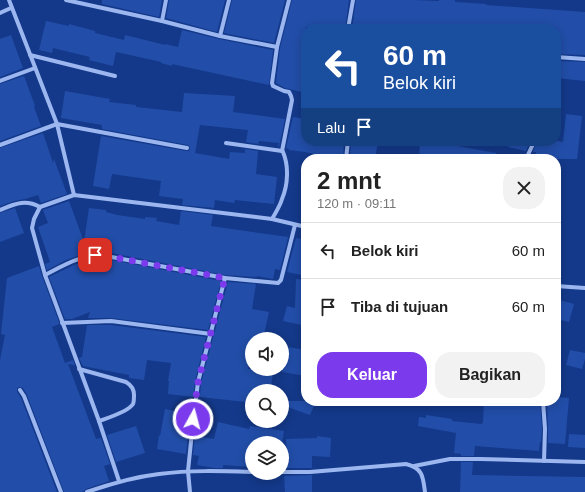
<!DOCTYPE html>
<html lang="id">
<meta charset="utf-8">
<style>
:root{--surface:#fff;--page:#f2f2f2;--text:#222;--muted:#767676;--line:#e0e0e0;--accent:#7c3aed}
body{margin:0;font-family:Helvetica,sans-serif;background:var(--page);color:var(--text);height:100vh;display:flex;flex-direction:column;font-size:15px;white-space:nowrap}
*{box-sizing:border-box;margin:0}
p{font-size:13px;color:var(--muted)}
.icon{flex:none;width:22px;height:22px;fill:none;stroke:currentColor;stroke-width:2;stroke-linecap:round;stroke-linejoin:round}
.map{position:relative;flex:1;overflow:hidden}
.details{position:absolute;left:301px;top:154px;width:260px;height:252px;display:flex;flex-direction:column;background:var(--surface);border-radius:16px;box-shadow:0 2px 10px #0003}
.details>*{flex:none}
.guide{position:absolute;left:301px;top:24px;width:260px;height:122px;border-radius:16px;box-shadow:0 2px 10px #0003;background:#1a4fa0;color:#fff;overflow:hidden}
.tools{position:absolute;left:245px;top:332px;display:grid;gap:8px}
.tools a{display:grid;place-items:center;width:44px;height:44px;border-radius:50%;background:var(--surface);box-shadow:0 2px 10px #0003;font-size:20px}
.pin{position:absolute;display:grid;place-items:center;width:34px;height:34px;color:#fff;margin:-17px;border-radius:8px;box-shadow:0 2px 6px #0006}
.me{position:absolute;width:44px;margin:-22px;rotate:7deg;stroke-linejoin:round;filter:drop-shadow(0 0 3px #0008)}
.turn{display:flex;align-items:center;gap:14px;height:84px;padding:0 16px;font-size:18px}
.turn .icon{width:52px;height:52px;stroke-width:2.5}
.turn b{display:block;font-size:28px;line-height:34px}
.then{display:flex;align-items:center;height:38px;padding:0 16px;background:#0003;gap:8px;font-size:15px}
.round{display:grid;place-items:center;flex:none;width:42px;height:42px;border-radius:16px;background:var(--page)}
.headline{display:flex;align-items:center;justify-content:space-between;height:68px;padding:0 16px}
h1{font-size:24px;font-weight:700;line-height:30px}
.button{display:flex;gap:8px;margin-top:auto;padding:8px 16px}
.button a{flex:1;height:46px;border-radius:16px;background:var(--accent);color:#fff;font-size:16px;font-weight:700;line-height:46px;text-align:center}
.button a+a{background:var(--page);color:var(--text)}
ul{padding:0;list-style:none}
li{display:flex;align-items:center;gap:12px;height:56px;padding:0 16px;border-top:1px solid var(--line)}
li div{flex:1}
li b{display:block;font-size:15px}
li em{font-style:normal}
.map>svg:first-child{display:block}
.building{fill:#224ea9}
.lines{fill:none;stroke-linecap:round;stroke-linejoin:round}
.minor{stroke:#9cb7f0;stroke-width:4}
.route{stroke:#7c3aed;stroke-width:7;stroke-dasharray:0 12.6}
</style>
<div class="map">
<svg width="585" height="492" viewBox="0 0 585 492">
<rect width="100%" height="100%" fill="#14398a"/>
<g class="building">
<path d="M102 0H162L159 17 102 4Z"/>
<path d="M169 0H225L217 32 166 18Z"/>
<path d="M232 0H285L274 43 224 33Z"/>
<path d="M292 0H349L345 29H317L306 27V93L285 88 276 83 280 48Z"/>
<path d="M356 0H413L439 1V0H455V2L486 4V5L585 12V55L556 54V29H352Z"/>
<path d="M46 21 69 26V24L95 31V33L124 40 125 35 165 45V44L178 47 182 30 219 39 273 50 269 85 172 64V66L161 63V62L148 59 116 52 113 66 89 60 90 57 53 48 52 53 39 50Z"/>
<path d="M11 35 23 68 0 77V39Z"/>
<path d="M556 61 585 62V81L556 78Z"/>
<path d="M24 76 35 106 34 107 41 126 0 141V84Z"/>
<path d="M65 91 110 99 109 102 136 105V107L182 112 184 93 235 96 233 112 285 119 279 147 278 146 279 143 259 141 258 144 246 142 248 130 200 125 195 153 229 159 230 152 245 153V149L258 151 256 174 277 177 274 204 235 200 234 203 215 200 214 208 182 205 183 199 159 196 161 181 112 174 109 189 93 186 101 136 186 151H189L190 147 188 145 102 129V125L61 118Z"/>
<path d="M566 114 582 116 577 159H535L536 152H533L537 141H558L563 142Z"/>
<path d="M293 117 306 119V141H344L343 159H338L305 152 289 150V149L286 148Z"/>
<path d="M43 133 53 163 54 159 67 194 41 203 38 195 25 199 14 201 0 206V148Z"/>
<path d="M351 141H378L375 159H350Z"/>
<path d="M420 141H452V145L496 153V159H419Z"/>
<path d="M508 141H530L526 151 508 147Z"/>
<path d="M69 201 84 242 89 208 106 210V212L117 215 145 219V217L157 218 156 221 179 225 181 211 213 215 211 226 288 237 280 270 275 269 273 279 257 276V277L225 275 106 252H97L81 255 66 260 47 270 45 264 50 262 38 227 48 223 43 210Z"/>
<path d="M15 208 24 233 0 242V213Z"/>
<path d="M296 238 306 240V276L287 272Z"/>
<path d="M97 259H106L221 281 208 330 111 318H88L90 312 72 319H65L49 277 76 264 90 260Z"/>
<path d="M39 266 42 276 59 322V324L52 327 65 363 73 360 75 365 68 364 96 439 101 438 110 464 104 466 109 481 86 489 84 491 81 492H64L27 395 23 388 20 387 17 388V392L21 398 57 492H0V360L5 335 1 334 7 278Z"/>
<path d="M296 279 306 280V326L283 321 287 306 295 308Z"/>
<path d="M228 282 256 284 252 309 269 312 263 339H252L248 369H274L270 391H252V396H247L246 402 200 397 201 383Z"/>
<path d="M556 299 574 304 569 322 556 319Z"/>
<path d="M87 325H111L206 337 195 381 193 397 168 394 169 381H168L171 363 147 360 144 380 129 378V375L83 366 79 358 82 357Z"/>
<path d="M282 346 306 350V376L282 372Z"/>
<path d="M570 350 585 353V359L582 369 566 365Z"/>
<path d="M556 397 569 398 565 444 548 443V429L547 401H556Z"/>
<path d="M282 401H316L310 415 282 405Z"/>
<path d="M484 401H540L542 429 541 442H540L539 451 475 446 474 456H461V454L454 453 456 433 418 426 419 417 426 418V415L452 419V421L481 424 483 423Z"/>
<path d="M165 409 189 414 185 434 188 435 186 454 157 449 159 435 160 436Z"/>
<path d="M218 422 249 429 250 426 284 431 282 443H252V467L223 465V468H214L197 465 199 456 193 455 195 436 214 439Z"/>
<path d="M136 426 145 453 116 462 107 435Z"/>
<path d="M569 434 585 435V448L568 447Z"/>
<path d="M317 436 331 438 330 457 312 456V468H287L286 439 317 438Z"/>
<path d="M461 462H473L472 475 585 477V492H460Z"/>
<path d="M312 475V492H285L284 476Z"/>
</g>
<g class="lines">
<g class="minor">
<path d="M9 0 57 124 74 195"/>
<path d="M66 0 162 21 220 36 277 47"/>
<path d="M0 13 11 8"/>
<path d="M162 21 166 0"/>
<path d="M348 29 353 0"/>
<path d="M220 36 229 0"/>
<path d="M30 55 115 76"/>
<path d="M556 57 585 59"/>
<path d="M0 81 35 68"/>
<path d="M226 143 282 151 283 152C289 166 288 185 282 199 280 206 276 212 272 219"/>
<path d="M0 145 57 124 187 148"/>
<path d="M282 151 292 100 291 96 289 92 284 91 273 86 272 83 277 47 289 0"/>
<path d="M346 159 348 141"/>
<path d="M526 159 533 144 534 141"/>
<path d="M40 207 34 219 32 228 45 275 99 421 119 481"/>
<path d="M0 210C15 204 25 199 40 207L74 195 272 219 306 227"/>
<path d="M45 275C66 264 82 254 106 256L225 278 278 283 281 280 295 225"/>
<path d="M556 286 585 288"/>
<path d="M62 323 111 321 211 334"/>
<path d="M79 369 126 382C131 385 134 389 134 395 134 398 134 402 133 404 128 412 107 418 99 421"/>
<path d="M20 390 24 396 61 492"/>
<path d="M543 401 545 429 544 461"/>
<path d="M414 466 450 459H480L585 462"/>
<path d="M282 472H310L406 464C423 468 423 477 425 492"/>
<path d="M87 492C110 484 134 477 159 474 190 470 221 471 252 472"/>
<path d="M190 492 188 471 192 432 198 382 225 278"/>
</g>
</g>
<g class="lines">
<path class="route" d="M95 255 106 256 225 278 198 382 193 419"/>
</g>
</svg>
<div class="tools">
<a><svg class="icon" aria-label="sound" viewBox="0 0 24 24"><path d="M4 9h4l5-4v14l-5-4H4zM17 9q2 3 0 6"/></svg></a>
<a><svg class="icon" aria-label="search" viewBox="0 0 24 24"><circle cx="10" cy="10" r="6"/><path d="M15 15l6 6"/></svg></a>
<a><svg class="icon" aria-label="layers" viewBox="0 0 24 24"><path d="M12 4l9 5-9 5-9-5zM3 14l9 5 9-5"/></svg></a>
</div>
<div class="pin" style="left:95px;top:255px;background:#d93025"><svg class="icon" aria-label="arrive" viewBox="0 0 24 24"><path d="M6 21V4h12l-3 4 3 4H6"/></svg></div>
<svg class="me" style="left:193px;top:419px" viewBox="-20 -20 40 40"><circle r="17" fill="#7c3aed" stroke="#fff" stroke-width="3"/><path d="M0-11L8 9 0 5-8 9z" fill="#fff"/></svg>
<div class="guide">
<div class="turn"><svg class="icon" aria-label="left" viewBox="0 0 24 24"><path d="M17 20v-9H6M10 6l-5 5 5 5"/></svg><div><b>60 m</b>Belok kiri</div></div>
<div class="then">Lalu<svg class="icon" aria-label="arrive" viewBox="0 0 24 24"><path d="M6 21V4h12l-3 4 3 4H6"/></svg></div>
</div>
<section class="details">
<div class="headline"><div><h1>2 mnt</h1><p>120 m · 09:11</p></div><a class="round"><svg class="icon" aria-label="close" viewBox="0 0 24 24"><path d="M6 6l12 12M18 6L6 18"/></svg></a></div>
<ul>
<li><svg class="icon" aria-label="left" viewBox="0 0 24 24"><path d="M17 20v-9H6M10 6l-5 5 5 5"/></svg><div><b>Belok kiri</b></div><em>60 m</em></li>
<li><svg class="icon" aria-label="arrive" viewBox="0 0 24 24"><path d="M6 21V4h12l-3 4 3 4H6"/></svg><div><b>Tiba di tujuan</b></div><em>60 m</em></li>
</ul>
<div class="button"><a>Keluar</a><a>Bagikan</a></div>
</section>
</div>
